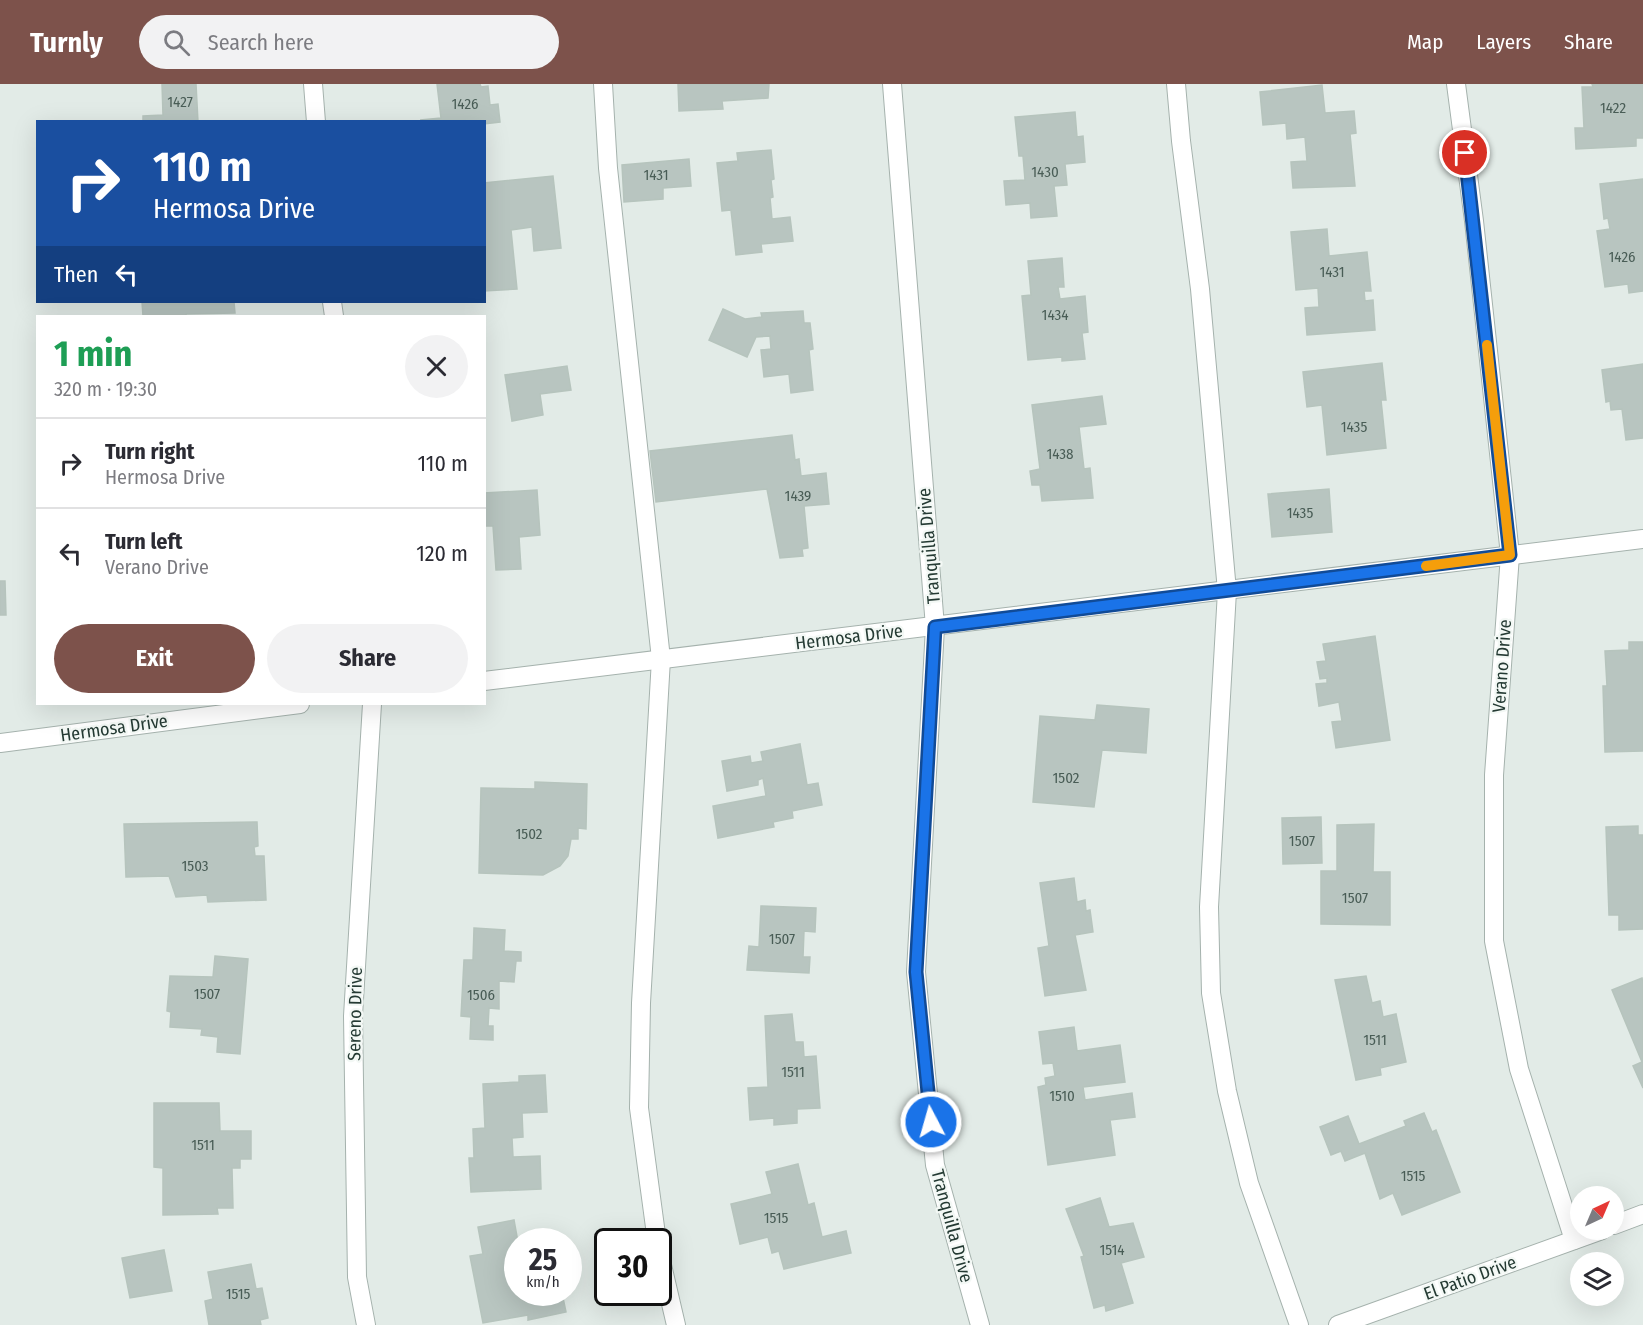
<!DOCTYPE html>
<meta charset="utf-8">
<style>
:root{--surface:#fff;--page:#f2f2f3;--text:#2b2b33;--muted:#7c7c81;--line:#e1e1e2;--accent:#7d524b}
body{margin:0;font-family:"Fira Sans Condensed",sans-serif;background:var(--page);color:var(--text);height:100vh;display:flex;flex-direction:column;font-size:22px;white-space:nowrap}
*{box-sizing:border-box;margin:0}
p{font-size:20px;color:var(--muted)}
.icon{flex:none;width:33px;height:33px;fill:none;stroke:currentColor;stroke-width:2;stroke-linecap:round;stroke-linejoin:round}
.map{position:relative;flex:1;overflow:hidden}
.details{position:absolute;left:36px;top:231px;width:450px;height:390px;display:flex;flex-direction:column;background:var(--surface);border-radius:0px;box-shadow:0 6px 24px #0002}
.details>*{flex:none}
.guide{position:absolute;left:36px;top:36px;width:450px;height:183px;border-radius:0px;box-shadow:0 6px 24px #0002;background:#1a4fa0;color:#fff;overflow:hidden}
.needle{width:39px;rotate:44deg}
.tools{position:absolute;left:1570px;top:1102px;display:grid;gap:12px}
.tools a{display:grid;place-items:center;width:54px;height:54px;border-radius:50%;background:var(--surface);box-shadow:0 6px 24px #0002;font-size:30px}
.speed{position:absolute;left:504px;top:1144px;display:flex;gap:12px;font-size:30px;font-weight:700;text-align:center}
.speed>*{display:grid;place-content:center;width:78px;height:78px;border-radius:50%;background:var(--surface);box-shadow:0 6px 24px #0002;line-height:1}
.speed small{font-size:15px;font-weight:400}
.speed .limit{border:3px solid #111;border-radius:9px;background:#fff;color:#111}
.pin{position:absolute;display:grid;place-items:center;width:51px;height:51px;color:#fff;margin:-26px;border:3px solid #fff;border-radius:50%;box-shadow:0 2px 6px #0007}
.me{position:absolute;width:66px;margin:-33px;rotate:354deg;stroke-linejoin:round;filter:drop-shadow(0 0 4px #0008)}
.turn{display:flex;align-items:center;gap:21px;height:126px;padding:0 18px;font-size:27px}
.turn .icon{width:78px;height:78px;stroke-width:2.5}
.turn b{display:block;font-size:42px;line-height:51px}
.then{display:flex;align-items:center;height:57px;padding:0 18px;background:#0003;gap:12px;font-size:22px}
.round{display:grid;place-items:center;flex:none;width:63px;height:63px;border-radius:32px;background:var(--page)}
.overview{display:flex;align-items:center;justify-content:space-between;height:102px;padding:0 18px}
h1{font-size:36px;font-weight:700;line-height:45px;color:#1e9e55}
.button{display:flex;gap:12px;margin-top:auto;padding:12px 18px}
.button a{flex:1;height:69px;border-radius:36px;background:var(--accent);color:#fff;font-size:24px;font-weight:700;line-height:69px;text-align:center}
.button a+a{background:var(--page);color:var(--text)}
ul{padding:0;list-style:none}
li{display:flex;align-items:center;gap:18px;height:90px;padding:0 18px;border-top:2px solid var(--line)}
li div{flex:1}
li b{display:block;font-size:22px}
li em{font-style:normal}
header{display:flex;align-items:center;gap:36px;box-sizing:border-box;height:84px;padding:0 30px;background:var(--accent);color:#fff}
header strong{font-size:28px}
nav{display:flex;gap:33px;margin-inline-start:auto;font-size:21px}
.search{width:420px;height:54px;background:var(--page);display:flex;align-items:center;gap:15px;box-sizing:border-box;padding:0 21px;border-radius:33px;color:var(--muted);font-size:22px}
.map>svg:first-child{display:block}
.building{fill:#b8c5c0;stroke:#b6c4bd;stroke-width:1.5}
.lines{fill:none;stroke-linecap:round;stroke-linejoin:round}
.lane-casing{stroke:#a5b2ad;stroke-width:20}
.street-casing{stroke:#a5b2ad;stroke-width:20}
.lane{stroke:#fff;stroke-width:18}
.street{stroke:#fff;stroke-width:18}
.route-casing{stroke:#114b97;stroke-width:15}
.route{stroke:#1a73e8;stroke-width:10}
.slow{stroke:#f59e0b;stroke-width:10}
.labels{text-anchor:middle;stroke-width:4.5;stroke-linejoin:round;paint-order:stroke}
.number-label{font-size:15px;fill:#495d56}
.street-label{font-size:18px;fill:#243a33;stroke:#f3f8f5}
</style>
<header>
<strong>Turnly</strong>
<div class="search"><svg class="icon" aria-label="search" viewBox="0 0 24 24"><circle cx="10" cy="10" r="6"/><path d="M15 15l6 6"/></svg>Search here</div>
<nav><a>Map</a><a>Layers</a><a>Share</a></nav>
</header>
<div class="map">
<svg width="1643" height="1241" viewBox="0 0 1643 1241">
<rect width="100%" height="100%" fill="#e2ebe7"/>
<g class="building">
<path d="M162 0H196L198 38H143V32L163 31Z"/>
<path d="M437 0H480L481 3 488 2 490 21 498 20 500 38 484 40V38H422L421 36 441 34Z"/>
<path d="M678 0H769L768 14 722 17 723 25 679 27Z"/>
<path d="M1592 0H1643V54H1636V62L1576 65 1575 44H1584L1582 3H1593Z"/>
<path d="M1322 1 1325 29 1354 27 1356 49 1350 50 1355 102 1293 104 1291 78 1307 77 1305 53 1287 55 1286 39 1263 41 1260 8Z"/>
<path d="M1075 28 1077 53 1083 52 1085 78 1065 80 1067 101 1054 102 1057 132 1031 134 1030 119 1006 121 1004 97 1025 96 1023 72H1019L1015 33Z"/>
<path d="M771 66 774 95 771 96 773 113 770 114 772 135 790 133 793 157 761 160 762 168 736 171 731 126 722 127 717 79 738 77 737 69Z"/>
<path d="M689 75 691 102 663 104V115L624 118 622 81Z"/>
<path d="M553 92 561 164 534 167 532 143 511 146 517 205 484 207V99Z"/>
<path d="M1643 95V207L1629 209 1628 200 1605 203 1597 147 1610 145 1608 134 1604 135 1600 100Z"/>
<path d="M1327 145 1329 172 1367 168 1371 207H1364L1365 217 1373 216 1375 246 1307 251 1305 224 1319 223 1318 204 1296 206 1291 148Z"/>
<path d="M1062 174 1064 203H1058L1060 215 1085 212 1088 248 1082 249 1085 275 1062 277V273L1028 276 1022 212 1031 211 1028 177Z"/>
<path d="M142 218H234L235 229 186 230V232H143Z"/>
<path d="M723 225 745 235 762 233 761 229 803 227 804 239H810L813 265 809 266 813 306 791 309 789 290 764 293 761 266 771 265 770 252 756 253 747 273 709 256Z"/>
<path d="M1382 279 1386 316H1381L1386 364 1327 371 1322 321 1307 323 1303 288Z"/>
<path d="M1643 280V354L1626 356 1622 325 1611 326 1610 317 1606 318 1602 286Z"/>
<path d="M567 282 571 306 540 310 543 331 512 337 505 291Z"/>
<path d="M1102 312 1106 340 1079 343 1084 385 1090 384 1093 414 1042 417 1040 401H1032L1030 387 1040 385 1032 321Z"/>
<path d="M792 351 795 376 799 375 801 392 826 389 829 420 804 422 808 464 802 465 803 472 780 474 767 405 656 418 650 367Z"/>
<path d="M1329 405 1332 448 1272 453 1268 410Z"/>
<path d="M537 406 540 451 519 453 521 485 496 486 493 442H484V409Z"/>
<path d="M0 497H5L6 531H0Z"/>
<path d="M1375 552 1390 656 1336 664 1332 638 1342 637 1339 618 1319 622 1316 600 1327 599V594L1320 595 1317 578 1326 577 1323 560Z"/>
<path d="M1629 558H1643V667L1605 668 1603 602H1607L1605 567 1629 566Z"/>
<path d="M1097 621 1149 625 1146 669 1102 666 1094 723 1033 718 1040 632 1095 636Z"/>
<path d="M800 660 807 701 818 699 822 721 792 727 793 734 773 738 774 743 718 754 713 722 766 712 763 694 758 696V701L727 707 722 677 750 672 751 679 763 677 761 668Z"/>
<path d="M535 698 587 700 586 745 578 744V755H571L568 772 560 782 543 791 479 789 481 704 535 705Z"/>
<path d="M1321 733 1322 779 1283 780 1282 734Z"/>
<path d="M257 738 258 762 254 763 255 772H264L266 816 208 818 207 811 176 813 169 792 126 793 124 740Z"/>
<path d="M1374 740 1373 788H1390V841L1321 840V787H1337V741Z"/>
<path d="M1638 742V751H1643V845L1619 846V831H1609L1606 743Z"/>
<path d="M1074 794 1077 818 1085 816 1086 827 1090 826 1093 848 1075 851 1086 906 1045 912 1038 864 1049 862 1040 799Z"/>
<path d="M761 822 816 824 815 848 804 847 803 873H810L809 889 747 886 749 862 759 863Z"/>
<path d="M474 844 505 846 504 867 521 868V877H516L514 898 499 897V925L489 924 488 942H493V956L470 955 471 933 461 932 464 876H473Z"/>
<path d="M215 872 248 875 240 970 217 968 218 953 201 951 202 945 170 943 171 928 167 927 170 892 213 893Z"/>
<path d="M1366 892 1372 919 1380 917 1383 933 1396 930 1406 978 1380 984 1381 991 1356 996 1335 896Z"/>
<path d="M1642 894 1643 898V1004L1633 982 1642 978 1612 906Z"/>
<path d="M792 930 795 958H803L804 973 816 972 820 1024 797 1025V1039L774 1041V1034L750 1036 748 1004 768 1003 765 932Z"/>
<path d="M1074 943 1077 967 1120 961 1125 998 1083 1003 1085 1016 1132 1009 1135 1033 1110 1036 1115 1071 1048 1081 1038 1003 1046 1001 1045 994 1055 992 1053 979 1043 980 1039 948Z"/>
<path d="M545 991 547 1028 522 1029 523 1053 512 1054 513 1073 540 1072 541 1105 471 1108 469 1074H474L473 1045 485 1044 483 1000 519 998V992Z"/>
<path d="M154 1019H219L220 1047H251V1075H240V1084H232L233 1124H217L218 1130 163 1131V1084L154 1083Z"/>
<path d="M1424 1029 1432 1048 1436 1046 1460 1108 1402 1131 1393 1109 1380 1115 1365 1069 1345 1077 1341 1067 1331 1071 1320 1043 1348 1032 1359 1060 1406 1042 1404 1037Z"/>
<path d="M798 1080 808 1121 814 1119 822 1153 846 1147 851 1169 784 1185 779 1167 772 1169 768 1153 740 1160 731 1120 772 1110 766 1088Z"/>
<path d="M1100 1114 1109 1143 1133 1139 1144 1173 1121 1179 1133 1219 1106 1227 1105 1221 1094 1224 1081 1173 1084 1172 1066 1125Z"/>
<path d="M514 1136 518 1158V1209H562L566 1228 528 1236V1231L483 1239 470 1172 483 1170 478 1143Z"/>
<path d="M164 1166 172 1207 130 1214 122 1174Z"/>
<path d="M251 1180 256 1205 262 1204 268 1234 260 1236 261 1241H209L205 1217 213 1215 208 1188Z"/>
</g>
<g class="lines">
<defs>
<g id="lane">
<path d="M603 0 608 84 661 575 641 919 639 1024 657 1158"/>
<path d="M1176 0 1181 57 1200 205 1227 507 1209 823 1211 909 1227 1007 1249 1099 1299 1241"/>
<path d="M658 1164 676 1241"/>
</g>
<g id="street">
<path d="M313 0 316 38"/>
<path d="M892 0 935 543 916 888 935 1081 980 1241"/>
<path d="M1456 0 1474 137 1510 471 1494 691V857L1519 985 1574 1156"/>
<path d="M332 218 334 232"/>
<path d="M484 597 1643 455"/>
<path d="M0 659 300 620"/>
<path d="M1614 1141 1643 1130"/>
<path d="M366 1241 357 1193 353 932 372 620"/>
<path d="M1338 1241 1602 1146"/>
</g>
</defs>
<use href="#lane" class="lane-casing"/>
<use href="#street" class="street-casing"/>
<use href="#lane" class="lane"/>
<use href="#street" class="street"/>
</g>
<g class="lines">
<defs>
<path id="route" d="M931 1038 916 888 935 543 1510 471 1465 69"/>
</defs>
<use href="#route" class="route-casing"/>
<use href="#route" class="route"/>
<path class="slow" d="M1426 482 1510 471 1487 261"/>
</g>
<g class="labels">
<g class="number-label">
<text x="180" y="23">1427</text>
<text x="465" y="25">1426</text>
<text x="1613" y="29">1422</text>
<text x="1045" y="93">1430</text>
<text x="656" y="96">1431</text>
<text x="1622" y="178">1426</text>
<text x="1332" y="193">1431</text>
<text x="1055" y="236">1434</text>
<text x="1354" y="348">1435</text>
<text x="1060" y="375">1438</text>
<text x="798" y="417">1439</text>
<text x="1300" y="434">1435</text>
<text x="1066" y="699">1502</text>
<text x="529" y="755">1502</text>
<text x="1302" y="762">1507</text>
<text x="195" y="787">1503</text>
<text x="1355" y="819">1507</text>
<text x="782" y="860">1507</text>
<text x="207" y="915">1507</text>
<text x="481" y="916">1506</text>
<text x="1375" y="961">1511</text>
<text x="793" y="993">1511</text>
<text x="1062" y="1017">1510</text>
<text x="203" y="1066">1511</text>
<text x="1413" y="1097">1515</text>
<text x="776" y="1139">1515</text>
<text x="1112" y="1171">1514</text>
<text x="238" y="1215">1515</text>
</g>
<g class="street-label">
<text transform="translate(929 462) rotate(-95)" y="6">Tranquilla Drive</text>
<text transform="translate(849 553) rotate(-7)" y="6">Hermosa Drive</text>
<text transform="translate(1502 582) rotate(-86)" y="6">Verano Drive</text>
<text transform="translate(114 644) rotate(-8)" y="6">Hermosa Drive</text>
<text transform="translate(355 930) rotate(-89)" y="6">Sereno Drive</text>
<text transform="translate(952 1142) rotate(75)" y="6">Tranquilla Drive</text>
<text transform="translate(1470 1194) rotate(-20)" y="6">El Patio Drive</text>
</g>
</g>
</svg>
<div class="tools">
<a><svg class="needle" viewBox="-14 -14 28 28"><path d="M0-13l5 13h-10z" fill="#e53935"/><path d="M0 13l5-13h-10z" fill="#7c7c81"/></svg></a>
<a><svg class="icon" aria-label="layers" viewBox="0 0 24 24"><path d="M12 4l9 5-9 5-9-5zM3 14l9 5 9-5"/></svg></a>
</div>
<div class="speed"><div>25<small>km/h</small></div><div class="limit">30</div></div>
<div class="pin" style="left:1465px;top:69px;background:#d93025"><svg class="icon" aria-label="arrive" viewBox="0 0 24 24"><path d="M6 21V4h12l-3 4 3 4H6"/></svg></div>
<svg class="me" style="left:931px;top:1038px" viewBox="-20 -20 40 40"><circle r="17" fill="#1a73e8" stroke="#fff" stroke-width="3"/><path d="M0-11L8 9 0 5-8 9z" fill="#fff"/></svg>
<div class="guide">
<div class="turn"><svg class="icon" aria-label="right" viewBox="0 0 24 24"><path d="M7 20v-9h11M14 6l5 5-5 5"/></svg><div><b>110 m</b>Hermosa Drive</div></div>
<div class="then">Then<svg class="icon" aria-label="left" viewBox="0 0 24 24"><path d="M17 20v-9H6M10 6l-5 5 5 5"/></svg></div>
</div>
<section class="details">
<div class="overview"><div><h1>1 min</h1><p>320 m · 19:30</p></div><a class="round"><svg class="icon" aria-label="close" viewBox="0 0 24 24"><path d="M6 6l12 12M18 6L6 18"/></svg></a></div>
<ul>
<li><svg class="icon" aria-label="right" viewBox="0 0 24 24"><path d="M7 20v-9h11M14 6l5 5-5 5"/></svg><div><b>Turn right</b><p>Hermosa Drive</p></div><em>110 m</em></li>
<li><svg class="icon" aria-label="left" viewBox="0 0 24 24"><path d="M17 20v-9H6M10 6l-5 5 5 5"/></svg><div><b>Turn left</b><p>Verano Drive</p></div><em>120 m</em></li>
</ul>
<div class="button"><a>Exit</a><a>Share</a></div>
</section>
</div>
